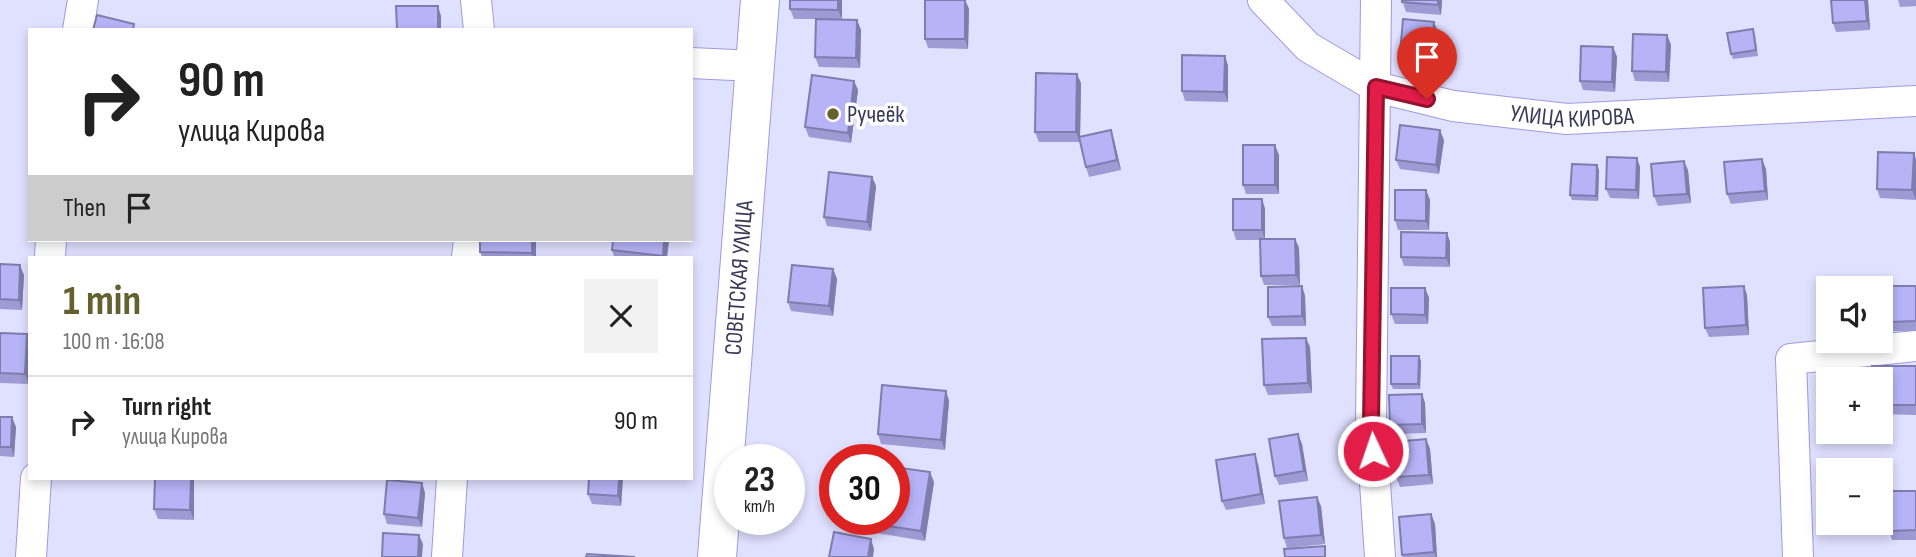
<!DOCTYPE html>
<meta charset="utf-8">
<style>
:root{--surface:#fff;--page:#f2f2f2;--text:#222;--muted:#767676;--line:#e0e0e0;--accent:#64612e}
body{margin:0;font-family:"Sofia Sans Condensed",sans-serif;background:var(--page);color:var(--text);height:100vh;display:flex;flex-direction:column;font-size:26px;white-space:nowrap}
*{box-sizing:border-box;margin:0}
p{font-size:23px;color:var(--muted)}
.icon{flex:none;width:38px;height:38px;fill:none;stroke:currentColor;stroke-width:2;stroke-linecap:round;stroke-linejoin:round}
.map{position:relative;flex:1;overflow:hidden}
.details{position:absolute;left:28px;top:256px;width:665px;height:224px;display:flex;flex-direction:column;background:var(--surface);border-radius:0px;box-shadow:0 4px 10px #0003}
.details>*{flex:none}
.hud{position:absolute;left:28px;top:28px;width:665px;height:214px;border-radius:0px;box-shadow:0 4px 10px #0003;background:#fff;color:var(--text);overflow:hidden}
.fabs{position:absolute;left:1816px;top:276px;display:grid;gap:14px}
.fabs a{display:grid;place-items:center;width:77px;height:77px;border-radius:0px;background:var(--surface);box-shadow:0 4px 10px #0003;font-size:35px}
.speed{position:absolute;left:714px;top:444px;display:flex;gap:14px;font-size:35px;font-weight:700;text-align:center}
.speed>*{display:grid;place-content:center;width:91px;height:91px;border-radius:50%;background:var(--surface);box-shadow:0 4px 10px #0003;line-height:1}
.speed small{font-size:18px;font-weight:400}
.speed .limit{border:10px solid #d22;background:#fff;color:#111}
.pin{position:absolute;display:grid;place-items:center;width:60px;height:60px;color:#fff;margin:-72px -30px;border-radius:50% 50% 50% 0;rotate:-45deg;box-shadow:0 0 7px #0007}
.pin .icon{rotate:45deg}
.me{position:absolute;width:77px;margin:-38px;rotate:357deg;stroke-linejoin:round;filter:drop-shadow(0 0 5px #0008)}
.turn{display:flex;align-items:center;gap:24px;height:147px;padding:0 35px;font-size:32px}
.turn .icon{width:91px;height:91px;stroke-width:2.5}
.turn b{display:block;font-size:49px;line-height:60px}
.then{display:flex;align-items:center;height:66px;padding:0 35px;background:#0003;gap:14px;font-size:26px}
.round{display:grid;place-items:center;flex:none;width:74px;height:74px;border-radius:0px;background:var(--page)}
.head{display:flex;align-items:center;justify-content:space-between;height:119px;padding:0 35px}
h1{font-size:42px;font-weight:700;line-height:52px;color:var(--accent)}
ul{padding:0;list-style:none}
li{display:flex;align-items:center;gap:21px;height:91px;padding:0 35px;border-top:2px solid var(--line)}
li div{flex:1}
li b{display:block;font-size:26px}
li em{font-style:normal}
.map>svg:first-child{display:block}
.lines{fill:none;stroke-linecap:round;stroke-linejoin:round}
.minor-casing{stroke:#9e9ae2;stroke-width:32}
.secondary-casing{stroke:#9e9ae2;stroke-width:40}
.minor{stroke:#fff;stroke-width:30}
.secondary{stroke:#fff;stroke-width:38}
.wall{fill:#9d9ad4}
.shaded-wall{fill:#7f7dad}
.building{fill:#b6b3f7;stroke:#7f7dad;stroke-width:2}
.route-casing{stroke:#92132f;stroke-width:18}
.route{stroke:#e11d48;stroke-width:12}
.poi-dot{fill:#64612e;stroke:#fff;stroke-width:2.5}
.labels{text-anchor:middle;stroke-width:7;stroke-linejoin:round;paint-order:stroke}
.street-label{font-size:24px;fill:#3a3856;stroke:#fff}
.poi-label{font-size:24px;fill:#3a3856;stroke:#fff;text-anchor:start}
</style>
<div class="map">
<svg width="1916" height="557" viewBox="0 0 1916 557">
<rect width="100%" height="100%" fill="#e0e0ff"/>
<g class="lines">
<defs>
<g id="minor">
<path d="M476 0 479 30"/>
<path id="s1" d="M1263 0 1308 47 1376 87 1453 106 1567 119 1916 101"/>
<path d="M1376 0 1371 424 1380 557"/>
<path d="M78 30 83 0"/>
<path d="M691 63 755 66"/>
<path d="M50 257 51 240"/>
<path d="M467 257 469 240"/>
<path d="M31 557 36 478"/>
<path d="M447 557 452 478"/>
<path d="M1798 557 1791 359 1916 346"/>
</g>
<g id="secondary">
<path id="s2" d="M717 557 760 0"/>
</g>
</defs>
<use href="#minor" class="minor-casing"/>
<use href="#secondary" class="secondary-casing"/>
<use href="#minor" class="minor"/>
<use href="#secondary" class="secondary"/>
</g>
<g class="wall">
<path d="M842 0V19H794L790 9Z"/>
<path d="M965 0 969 9 968 49 928 48 925 39Z"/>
<path d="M1402 0H1442L1441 15 1406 12Z"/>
<path d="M1868 0 1870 30 1836 32 1833 23Z"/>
<path d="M1898 0H1916V6L1900 7Z"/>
<path d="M857 20 861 30 860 68 819 67 815 57Z"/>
<path d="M1753 29 1755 34 1758 56 1733 59 1731 54Z"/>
<path d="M1438 32 1435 66 1404 63 1400 54Z"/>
<path d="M1667 35 1671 45 1669 82 1635 81 1632 71Z"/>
<path d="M1613 47 1617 57 1615 92 1583 90 1580 81Z"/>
<path d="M1225 56 1228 66V102L1185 101 1182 91Z"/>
<path d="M854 81 858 90 851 143 809 137 805 127Z"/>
<path d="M1081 83 1080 137 1114 140 1121 170 1089 177 1086 167 1080 142H1039L1035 132Z"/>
<path d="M1444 140 1439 174 1400 169 1396 160Z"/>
<path d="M1914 153 1916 160V200L1880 198 1877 189Z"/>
<path d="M1279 155V194H1246L1243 185Z"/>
<path d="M1637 158 1640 167 1639 199 1610 198 1606 189Z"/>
<path d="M1766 169 1768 200 1731 204 1727 194Z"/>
<path d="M1599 170 1598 201 1572 200 1570 195Z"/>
<path d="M1688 170 1691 203 1658 206 1654 196Z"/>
<path d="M872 177 876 186 871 231 827 226 824 217Z"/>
<path d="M1426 190 1430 200 1429 230H1398L1395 220Z"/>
<path d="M1262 199 1265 209V239H1295L1299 248 1300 285H1264L1261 276 1260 240H1236L1233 230Z"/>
<path d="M1447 233 1450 242V267L1404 266 1401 257Z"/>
<path d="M480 240H536V257H482L480 252Z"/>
<path d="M613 240H669L667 257H614L612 250Z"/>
<path d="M0 264 24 275 22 310 0 309Z"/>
<path d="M833 269 837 279 833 316 791 311 788 302Z"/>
<path d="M1302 286 1305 296 1306 326H1272L1268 317Z"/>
<path d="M1916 286V331H1893L1890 322Z"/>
<path d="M1425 288 1429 298 1428 324H1395L1391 314Z"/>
<path d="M1747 295 1749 335 1709 337 1705 328Z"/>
<path d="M0 333 27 334 29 384 0 383Z"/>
<path d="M1310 347 1312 393 1268 395 1264 385Z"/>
<path d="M1419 356 1421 361 1420 389H1393L1391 384Z"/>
<path d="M1916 366V415L1881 414V380Z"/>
<path d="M946 391 949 401 945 450 881 444 878 434Z"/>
<path d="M1422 394 1425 403 1426 433 1393 434 1390 425Z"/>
<path d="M0 417 16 427 14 457 0 456Z"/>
<path d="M1426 439 1430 449 1433 484 1400 487 1396 477Z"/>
<path d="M1302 444 1308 481 1279 485 1275 476Z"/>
<path d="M1258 464 1265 504 1226 510 1222 501Z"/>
<path d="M623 478 621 506 592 504 588 494Z"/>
<path d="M194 479V520L158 519 154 509Z"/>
<path d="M934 482 925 541 852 529 849 520Z"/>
<path d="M422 483 425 493 422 527 387 524 384 514Z"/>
<path d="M1916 491V540H1892L1889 531Z"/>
<path d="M1321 506 1325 544 1287 548 1284 538Z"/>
<path d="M1431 514 1435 524 1437 557H1403L1402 555Z"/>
</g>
<g class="shaded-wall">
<path d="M838 0H842V19L838 10Z"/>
<path d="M965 0 969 9 968 49 965 39Z"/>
<path d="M1438 0H1442L1441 15 1438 5Z"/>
<path d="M1865 0H1868L1870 30 1867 21Z"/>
<path d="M438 6 441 16V30H438Z"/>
<path d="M857 20 861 30 860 68 856 58Z"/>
<path d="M1434 22 1438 32 1435 66 1431 56Z"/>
<path d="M1667 35 1671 45 1669 82 1666 72Z"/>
<path d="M1613 47 1617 57 1615 92 1612 82Z"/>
<path d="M1225 56 1228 66V102L1224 92Z"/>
<path d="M1077 74 1081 83 1080 142 1076 132Z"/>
<path d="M854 81 858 90 851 143 848 133Z"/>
<path d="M1111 130 1114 140 1121 170 1117 160Z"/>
<path d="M1440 130 1444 140 1439 174 1436 165Z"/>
<path d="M1275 145 1279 155V194L1275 185Z"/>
<path d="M1914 153 1916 160V200L1912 190Z"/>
<path d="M1637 158 1640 167 1639 199 1636 190Z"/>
<path d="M1762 159 1766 169 1768 200 1765 191Z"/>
<path d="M1684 161 1688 170 1691 203 1687 194Z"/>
<path d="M1597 165 1599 170 1598 201 1596 196Z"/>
<path d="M872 177 876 186 871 231 867 222Z"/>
<path d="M1426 190 1430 200 1429 230 1426 221Z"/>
<path d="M1262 199 1265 209V240L1262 230Z"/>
<path d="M1447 233 1450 242V267L1446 258Z"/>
<path d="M1295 239 1299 248 1300 285 1296 275Z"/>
<path d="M532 240H536V257H533L532 253Z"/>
<path d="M664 240H669L667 257H663V256Z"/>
<path d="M20 265 24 275 22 310 19 300Z"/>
<path d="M833 269 837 279 833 316 829 306Z"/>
<path d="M1302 286 1305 296 1306 326 1302 316Z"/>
<path d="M1744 286 1747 295 1749 335 1746 325Z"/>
<path d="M1425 288 1429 298 1428 324 1425 315Z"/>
<path d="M27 334 30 341 29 384 25 374Z"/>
<path d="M1306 338 1310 347 1312 393 1308 383Z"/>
<path d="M1419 356 1421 361 1420 389 1418 384Z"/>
<path d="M946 391 949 401 945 450 941 440Z"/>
<path d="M1422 394 1425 403 1426 433 1422 424Z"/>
<path d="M12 417 16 427 14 457 11 447Z"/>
<path d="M1298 434 1302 444 1308 481 1304 471Z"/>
<path d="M1426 439 1430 449 1433 484 1429 475Z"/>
<path d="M1255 454 1258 464 1265 504 1261 494Z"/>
<path d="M930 472 934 482 925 541 921 531Z"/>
<path d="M191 478H194V520L190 510Z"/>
<path d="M619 478H623L621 506 618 496Z"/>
<path d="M422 483 425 493 422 527 418 518Z"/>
<path d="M1317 497 1321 506 1325 544 1321 535Z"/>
<path d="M1431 514 1435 524 1437 557H1436L1434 552Z"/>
<path d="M419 535 423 544 422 557H418Z"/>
<path d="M871 539 874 549 873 557H868Z"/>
</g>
<g class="building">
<path d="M790 0H838V10L790 9Z"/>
<rect x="925" y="0" width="40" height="39"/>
<path d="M1402 0H1438V5L1402 2Z"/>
<path d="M1831 0H1865L1867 21 1833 23Z"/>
<path d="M396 6H438V30H397Z"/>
<path d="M97 15 134 24 133 30H93Z"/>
<path d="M816 19 857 20 856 58 815 57Z"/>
<path d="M1403 19 1434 22 1431 56 1400 54Z"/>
<path d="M1753 29 1756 50 1731 54 1727 33Z"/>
<path d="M1633 34 1667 35 1666 72 1632 71Z"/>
<path d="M1581 46 1613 47 1612 82 1580 81Z"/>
<path d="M1182 55 1225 56 1224 92 1182 91Z"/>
<path d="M1036 73 1077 74 1076 132H1035Z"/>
<path d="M812 75 854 81 848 133 805 127Z"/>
<path d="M1400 125 1440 130 1436 165 1396 160Z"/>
<path d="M1111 130 1117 160 1086 167 1079 137Z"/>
<rect x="1243" y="145" width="32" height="40"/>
<path d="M1878 152 1914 153 1912 190 1877 189Z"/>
<path d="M1607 157 1637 158 1636 190 1606 189Z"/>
<path d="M1762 159 1765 191 1727 194 1724 162Z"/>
<path d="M1684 161 1687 194 1654 196 1651 164Z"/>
<path d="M1572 164 1597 165 1596 196 1570 195Z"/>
<path d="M829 172 872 177 867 222 824 217Z"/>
<path d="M1395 190H1426V221L1395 220Z"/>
<rect x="1233" y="199" width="29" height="31"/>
<path d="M1401 232 1447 233 1446 258 1401 257Z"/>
<path d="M1260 239H1295L1296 275 1261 276Z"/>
<path d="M480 240H532V253L480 252Z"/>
<path d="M613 240H664L663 256 612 250Z"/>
<path d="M0 264 20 265 19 300 0 299Z"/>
<path d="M792 265 833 269 829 306 788 302Z"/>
<path d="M1302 286V316L1268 317V287Z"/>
<path d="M1744 286 1746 325 1705 328 1703 288Z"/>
<path d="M1889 286H1916V321L1890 322Z"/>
<path d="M1391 288H1425V315L1391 314Z"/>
<path d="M0 333 27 334 25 374 0 373Z"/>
<path d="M1306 338 1308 383 1264 385 1262 339Z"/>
<path d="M1391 356H1419L1418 384H1391Z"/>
<path d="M1872 366H1916V405H1881V380H1872Z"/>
<path d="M882 385 946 391 941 440 878 434Z"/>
<path d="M1422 394V424L1390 425 1389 395Z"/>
<path d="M0 417H12L11 447H0Z"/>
<path d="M1298 434 1304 471 1275 476 1269 439Z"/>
<path d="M1426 439 1429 475 1396 477 1394 442Z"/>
<path d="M1255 454 1261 494 1222 501 1216 460Z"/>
<path d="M894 467 930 472 921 531 849 520H894Z"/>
<path d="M155 478H191L190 510 154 509Z"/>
<path d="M589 478H619L618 496 588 494Z"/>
<path d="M387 480 422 483 418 518 384 514Z"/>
<path d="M1889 491H1916V530L1889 531Z"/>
<path d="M1317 497 1321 535 1284 538 1279 501Z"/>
<path d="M1431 514 1434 552 1402 555 1399 517Z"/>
<path d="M834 532 871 539 868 557H829Z"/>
<path d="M383 533 419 535 418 557H382Z"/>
<path d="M1325 546V557H1285L1284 549Z"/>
<path d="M587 554 635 557H586Z"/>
</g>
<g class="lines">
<defs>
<path id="route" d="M1373 451 1371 424 1376 87 1427 99"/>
</defs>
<use href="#route" class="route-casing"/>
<use href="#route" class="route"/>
</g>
<circle class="poi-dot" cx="833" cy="114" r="7"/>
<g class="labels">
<g class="street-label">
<text dy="8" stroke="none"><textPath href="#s1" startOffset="343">УЛИЦА КИРОВА</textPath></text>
<text dy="8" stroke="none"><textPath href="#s2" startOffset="280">СОВЕТСКАЯ УЛИЦА</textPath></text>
</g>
<g class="poi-label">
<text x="847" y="122">Ручеёк</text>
</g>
</g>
</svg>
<div class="fabs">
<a><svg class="icon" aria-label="sound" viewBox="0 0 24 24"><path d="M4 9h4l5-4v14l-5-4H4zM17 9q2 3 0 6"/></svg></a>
<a>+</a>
<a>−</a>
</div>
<div class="speed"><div>23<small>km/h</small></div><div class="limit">30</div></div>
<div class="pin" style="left:1427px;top:99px;background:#d93025"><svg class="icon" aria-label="arrive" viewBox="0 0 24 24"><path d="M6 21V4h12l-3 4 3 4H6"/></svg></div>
<svg class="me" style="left:1373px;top:451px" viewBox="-20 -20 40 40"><circle r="17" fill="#e11d48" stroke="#fff" stroke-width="3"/><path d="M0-11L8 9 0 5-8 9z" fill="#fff"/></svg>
<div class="hud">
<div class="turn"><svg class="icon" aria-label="right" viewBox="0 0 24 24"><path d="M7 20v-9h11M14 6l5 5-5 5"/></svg><div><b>90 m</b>улица Кирова</div></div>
<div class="then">Then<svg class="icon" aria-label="arrive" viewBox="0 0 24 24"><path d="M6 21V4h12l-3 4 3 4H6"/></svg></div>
</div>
<section class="details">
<div class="head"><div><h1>1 min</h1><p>100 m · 16:08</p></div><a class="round"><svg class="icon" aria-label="close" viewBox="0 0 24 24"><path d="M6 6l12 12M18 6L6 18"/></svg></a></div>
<ul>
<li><svg class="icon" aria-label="right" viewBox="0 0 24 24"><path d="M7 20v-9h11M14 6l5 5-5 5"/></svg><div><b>Turn right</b><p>улица Кирова</p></div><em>90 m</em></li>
</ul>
</section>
</div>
